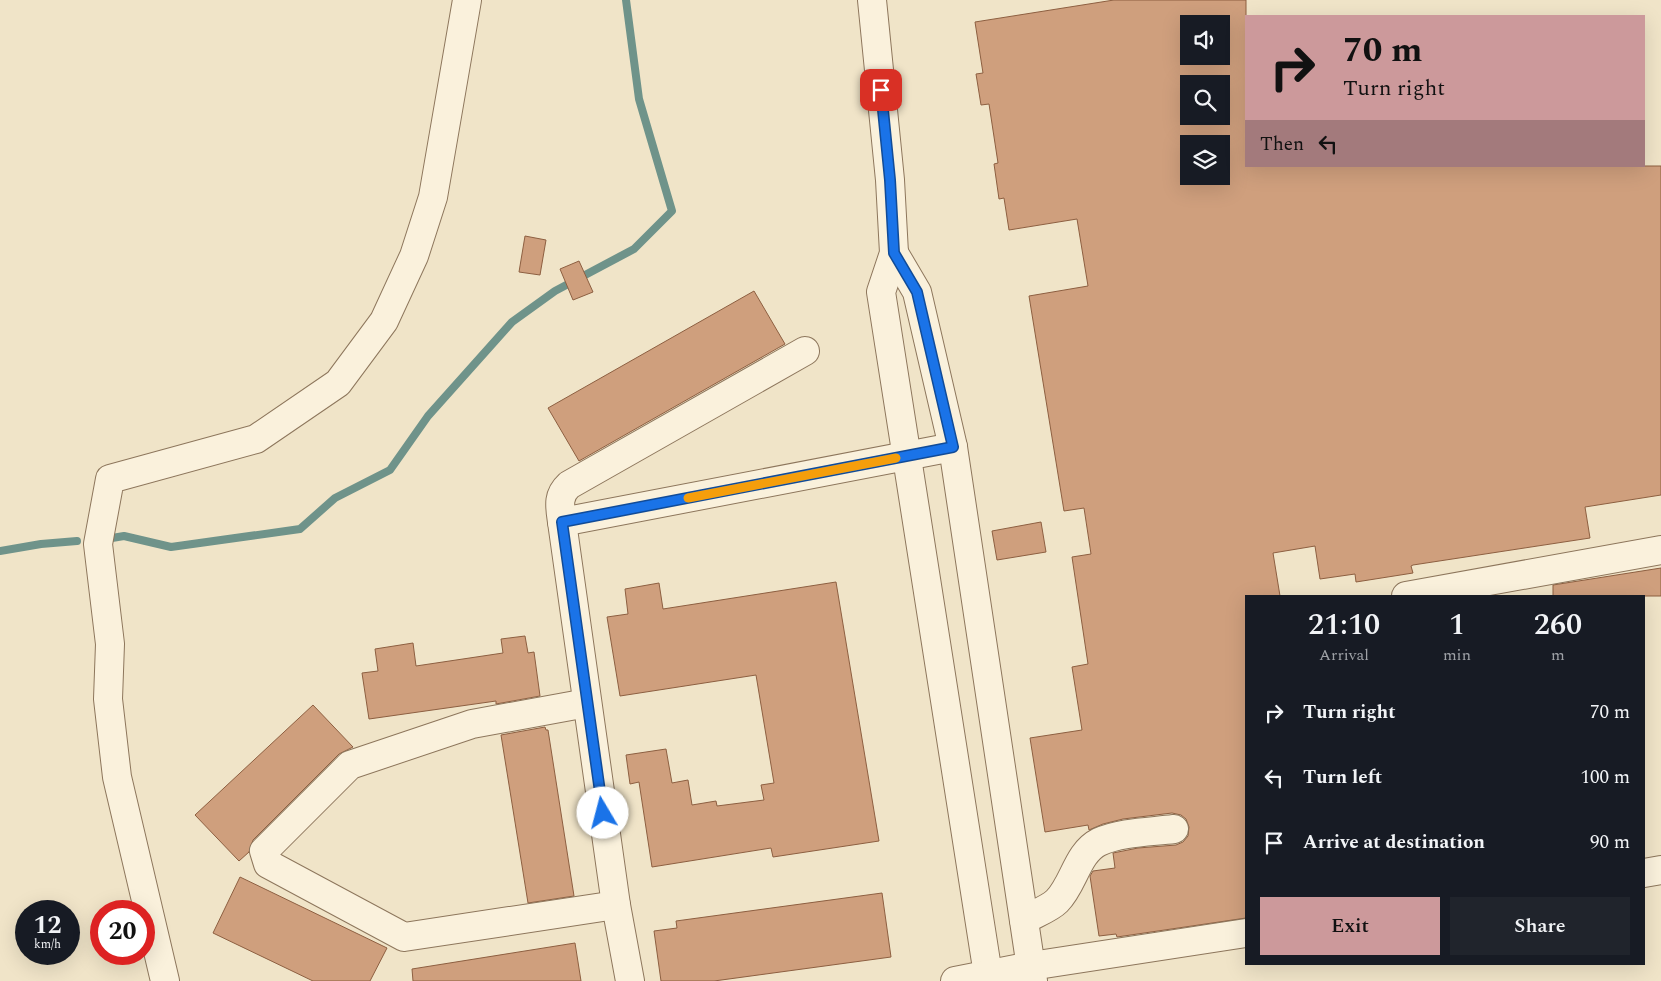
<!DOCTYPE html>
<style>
:root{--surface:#171b24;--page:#20242c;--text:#f1f3f6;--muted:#9ea1a6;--accent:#cc999b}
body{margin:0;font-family:Spectral,serif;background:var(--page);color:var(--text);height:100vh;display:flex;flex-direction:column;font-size:19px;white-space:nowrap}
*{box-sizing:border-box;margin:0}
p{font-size:16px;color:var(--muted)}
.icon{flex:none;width:28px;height:28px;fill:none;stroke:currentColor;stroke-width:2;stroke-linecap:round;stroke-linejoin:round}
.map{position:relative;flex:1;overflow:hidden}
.panel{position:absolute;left:1245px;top:595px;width:400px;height:370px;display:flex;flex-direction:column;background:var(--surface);border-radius:0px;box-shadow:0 5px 20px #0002}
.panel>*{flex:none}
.banner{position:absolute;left:1245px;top:15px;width:400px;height:152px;border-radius:0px;box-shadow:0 5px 20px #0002;background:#cc999b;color:#111;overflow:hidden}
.fabs{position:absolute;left:1180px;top:15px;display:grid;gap:10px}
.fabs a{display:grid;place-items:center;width:50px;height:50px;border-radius:0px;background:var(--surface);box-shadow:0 5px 20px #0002;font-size:25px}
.speed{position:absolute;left:15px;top:900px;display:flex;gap:10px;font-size:25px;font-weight:700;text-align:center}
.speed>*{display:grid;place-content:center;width:65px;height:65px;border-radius:50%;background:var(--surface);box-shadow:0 5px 20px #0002;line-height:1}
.speed small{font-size:12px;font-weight:400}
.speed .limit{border:8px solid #d22;background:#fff;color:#111}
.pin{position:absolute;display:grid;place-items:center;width:42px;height:42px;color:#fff;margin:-21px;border-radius:10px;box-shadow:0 2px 8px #0006}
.me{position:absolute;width:55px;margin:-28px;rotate:352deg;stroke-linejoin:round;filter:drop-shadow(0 0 4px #0008)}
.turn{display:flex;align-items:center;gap:18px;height:105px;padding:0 15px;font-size:22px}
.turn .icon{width:65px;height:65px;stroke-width:2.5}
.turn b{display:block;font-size:35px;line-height:42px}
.then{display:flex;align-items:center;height:48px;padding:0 15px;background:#0003;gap:10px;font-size:19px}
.eta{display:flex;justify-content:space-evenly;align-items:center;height:85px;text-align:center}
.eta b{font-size:30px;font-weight:600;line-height:35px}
.cta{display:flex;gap:10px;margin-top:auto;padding:10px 15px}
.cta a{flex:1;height:58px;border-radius:0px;background:var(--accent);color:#111;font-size:20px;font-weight:600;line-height:58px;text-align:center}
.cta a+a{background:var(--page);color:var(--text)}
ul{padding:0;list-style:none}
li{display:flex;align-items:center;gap:15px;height:65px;padding:0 15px}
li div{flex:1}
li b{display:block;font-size:19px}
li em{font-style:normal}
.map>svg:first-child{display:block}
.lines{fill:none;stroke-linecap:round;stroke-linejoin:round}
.stream{stroke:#6f938a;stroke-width:8}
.building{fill:#cf9f7d;stroke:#8d5f41;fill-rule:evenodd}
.minor-casing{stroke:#8d765c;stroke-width:30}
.minor{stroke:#faf1dc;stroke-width:28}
.route-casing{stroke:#114b97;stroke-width:12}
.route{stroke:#1a73e8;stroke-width:9}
.slow{stroke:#f59e0b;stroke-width:9}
</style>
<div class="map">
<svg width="1661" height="981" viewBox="0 0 1661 981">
<rect width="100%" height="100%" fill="#f0e4c8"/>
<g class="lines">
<g class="stream">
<path d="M112 538 124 536 171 547 300 529 335 498 390 470 428 416 512 322 555 291 634 249 672 211 639 99 626 0"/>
<path d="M0 551 41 544 77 541"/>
</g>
</g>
<g class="building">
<path d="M1114 0H1246V166H1661V495L1585 507 1590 538 1413 565 1411 566 1413 573 1356 582 1355 574 1320 579 1315 546 1273 553 1280 596H1246V918L1117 937 1116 934 1099 936 1090 876 1093 871 1115 868 1113 853 1138 848 1176 845 1183 842 1188 836 1189 827 1186 819 1181 815 1172 813 1123 819 1103 824 1089 830 1088 825 1045 832 1030 738 1082 730 1072 667 1088 664 1072 557 1091 554 1084 508 1064 511 1029 296 1088 286 1077 219 1009 230 1004 198 999 199 994 164 998 163 989 104 981 105 976 74 983 73 975 22ZM1189 24H1221V56H1189ZM1189 84H1221V116H1189ZM1189 144H1221V176H1189Z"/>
<path d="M525 236 546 240 540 275 519 272Z"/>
<path d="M579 261 593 292 573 300 560 269Z"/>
<path d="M754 291 785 344 579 461 548 408Z"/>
<path d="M1041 522 1046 552 997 560 992 531Z"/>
<path d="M1661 568V596H1553V585Z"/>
<path d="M836 582 879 841 773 857 771 848 652 867 639 782 630 784 626 755 666 749 672 783 688 780 692 805 716 801 717 806 764 800 761 785 774 783 756 675 620 696 607 617 628 614 625 589 659 583 663 609Z"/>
<path d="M525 636 528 653 534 652 540 696 496 704V701L369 719 362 673 378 671 375 649 413 643 416 666 503 653 501 639Z"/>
<path d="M313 705 353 747 339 754 253 840 249 852 239 861 195 815Z"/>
<path d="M545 727 546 730H548L574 896 528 903 501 735Z"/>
<path d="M240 877 387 948 370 981H313L213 933Z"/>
<path d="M882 893 891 957 714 981H661L654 931 677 928 676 921Z"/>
<path d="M575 943 581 981H413L412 969Z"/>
</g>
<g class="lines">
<defs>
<g id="minor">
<path d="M872 0 890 180 894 253 881 292 989 981"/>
<path d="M894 253 917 292 953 447 1033 981"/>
<path d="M562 522 953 447"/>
<path d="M1406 596 1661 550"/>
<path d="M587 703 472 724 350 765 264 851 268 864 404 937 616 905"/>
<path d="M1644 873 1661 870"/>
<path d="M1024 920C1034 914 1049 909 1057 901 1074 884 1077 853 1099 842 1121 832 1150 832 1174 829"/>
<path d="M165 981 117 777 108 699 110 644 98 544 110 479 256 439 338 383 384 321 414 256 433 197 467 0"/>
<path d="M630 981 616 905 562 522C560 507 557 496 569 485L805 351"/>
<path d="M955 981 1031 966 1246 933"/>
</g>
</defs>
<use href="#minor" class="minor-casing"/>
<use href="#minor" class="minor"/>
</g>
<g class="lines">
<defs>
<path id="route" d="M603 813 562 522 953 447 917 292 894 253 890 180 881 90"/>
</defs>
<use href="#route" class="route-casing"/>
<use href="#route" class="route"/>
<path class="slow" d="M688 498 896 458"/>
</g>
</svg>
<div class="fabs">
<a><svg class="icon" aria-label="sound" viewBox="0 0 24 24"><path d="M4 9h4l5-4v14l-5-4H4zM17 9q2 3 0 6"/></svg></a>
<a><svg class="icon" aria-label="search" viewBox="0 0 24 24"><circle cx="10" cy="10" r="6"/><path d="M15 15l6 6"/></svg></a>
<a><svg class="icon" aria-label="layers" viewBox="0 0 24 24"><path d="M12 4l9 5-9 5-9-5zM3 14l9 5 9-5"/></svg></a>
</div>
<div class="speed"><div>12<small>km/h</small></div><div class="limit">20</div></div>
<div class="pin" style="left:881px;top:90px;background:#d93025"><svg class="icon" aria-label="arrive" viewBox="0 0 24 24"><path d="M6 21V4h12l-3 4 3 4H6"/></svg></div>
<svg class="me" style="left:603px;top:813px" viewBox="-20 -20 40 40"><circle r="19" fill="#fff"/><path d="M0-13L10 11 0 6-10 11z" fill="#1a73e8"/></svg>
<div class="banner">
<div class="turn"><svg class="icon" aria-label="right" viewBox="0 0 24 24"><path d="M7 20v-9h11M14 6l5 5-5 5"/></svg><div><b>70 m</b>Turn right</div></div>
<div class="then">Then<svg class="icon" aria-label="left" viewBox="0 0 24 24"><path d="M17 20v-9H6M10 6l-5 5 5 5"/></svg></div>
</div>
<section class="panel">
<div class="eta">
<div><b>21:10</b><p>Arrival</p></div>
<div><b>1</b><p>min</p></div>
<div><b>260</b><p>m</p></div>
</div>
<ul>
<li><svg class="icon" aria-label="right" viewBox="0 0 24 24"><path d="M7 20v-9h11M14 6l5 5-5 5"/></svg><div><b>Turn right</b></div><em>70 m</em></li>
<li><svg class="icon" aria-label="left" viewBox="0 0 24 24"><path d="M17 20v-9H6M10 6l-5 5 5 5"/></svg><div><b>Turn left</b></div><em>100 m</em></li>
<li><svg class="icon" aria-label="arrive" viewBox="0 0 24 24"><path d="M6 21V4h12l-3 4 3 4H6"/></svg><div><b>Arrive at destination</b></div><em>90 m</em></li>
</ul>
<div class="cta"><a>Exit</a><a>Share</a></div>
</section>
</div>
